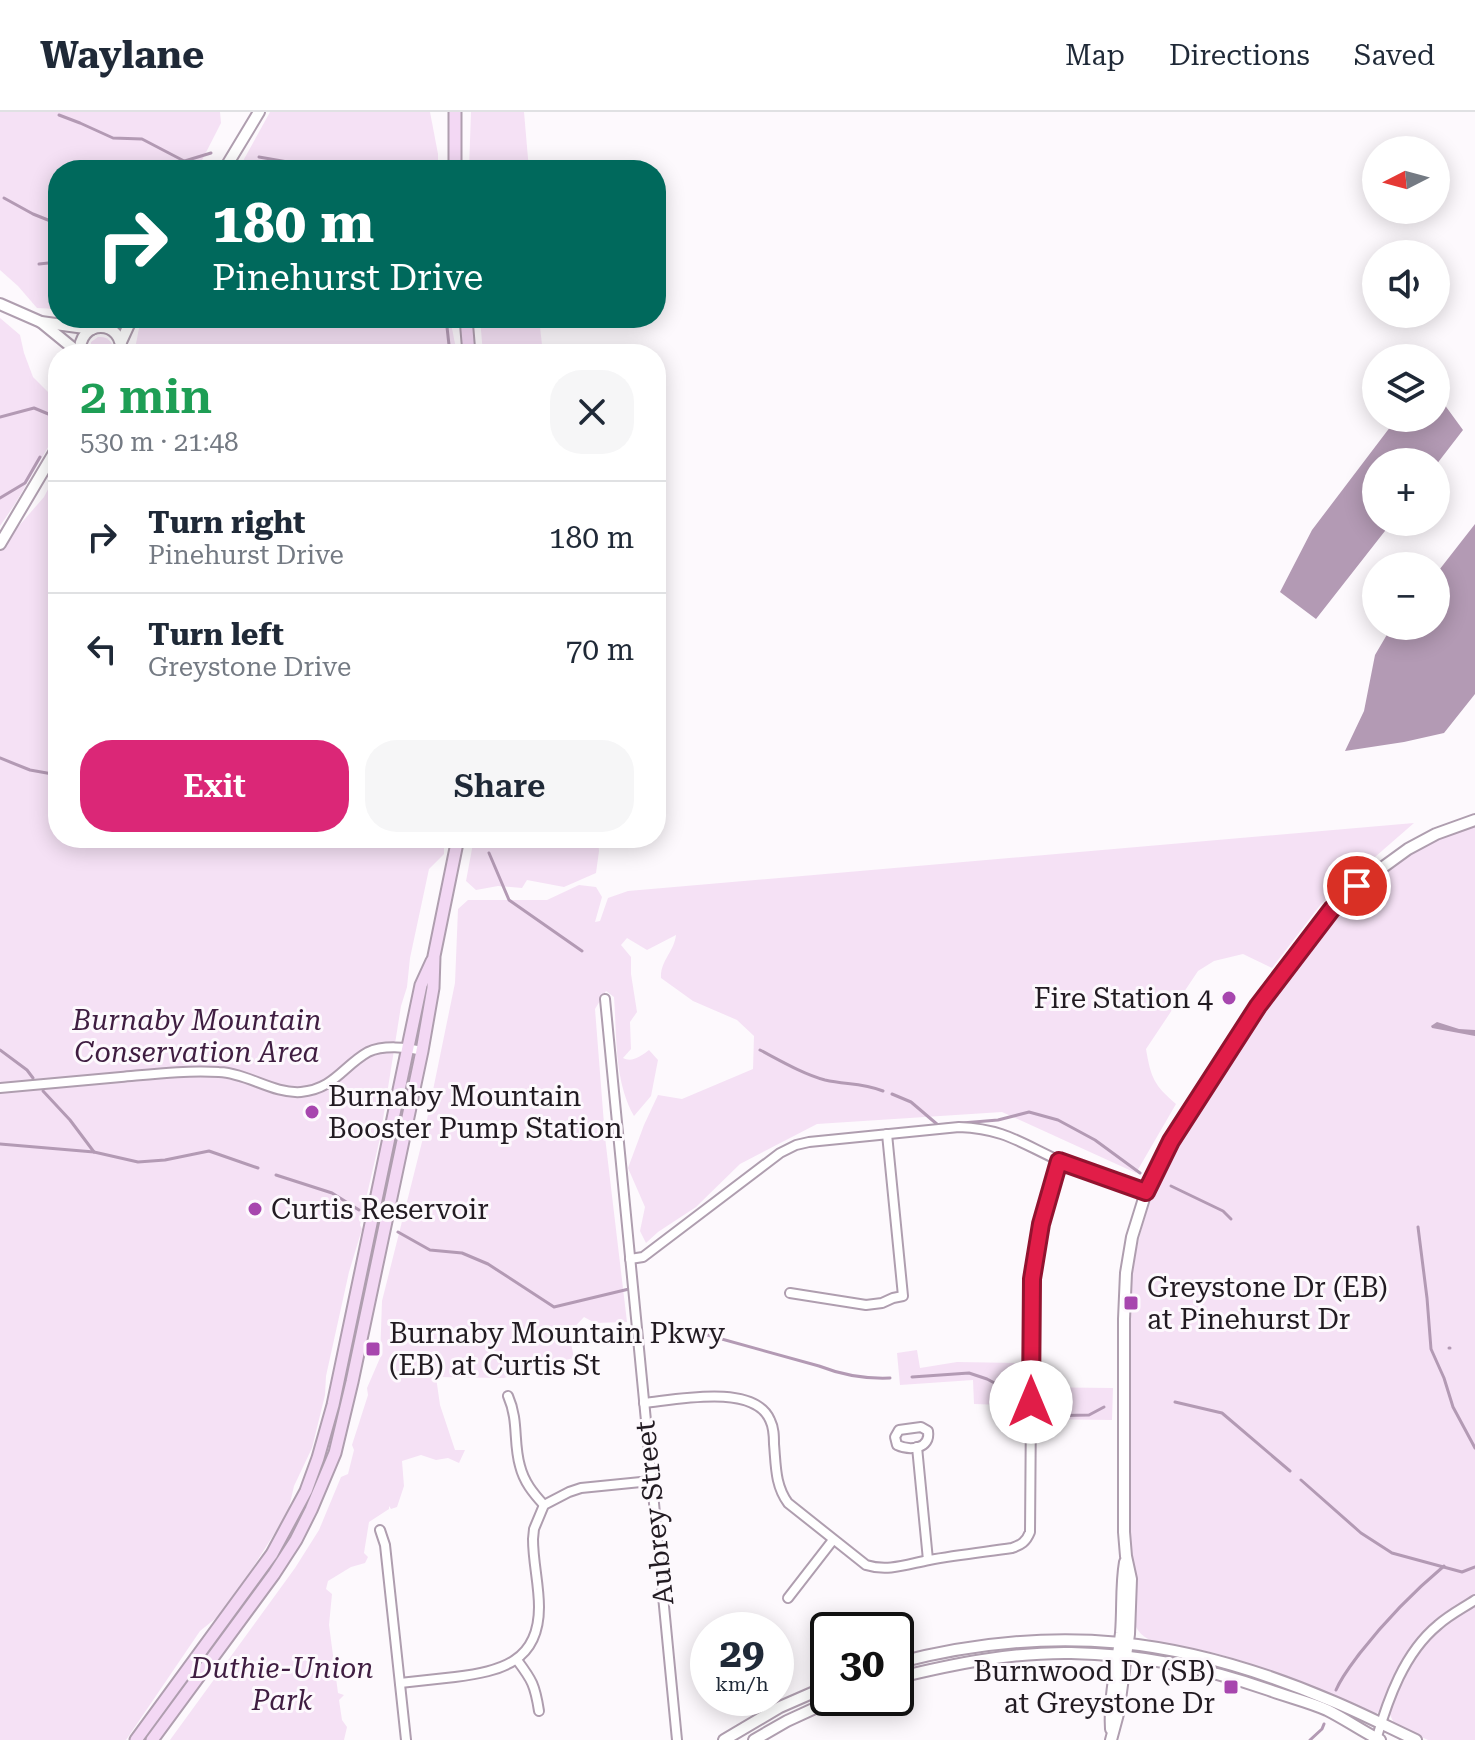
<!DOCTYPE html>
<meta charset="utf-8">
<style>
:root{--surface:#fff;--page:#f6f6f7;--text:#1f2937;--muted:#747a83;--line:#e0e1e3;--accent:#db2777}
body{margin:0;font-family:"Roboto Serif",serif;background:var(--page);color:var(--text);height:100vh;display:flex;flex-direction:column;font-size:30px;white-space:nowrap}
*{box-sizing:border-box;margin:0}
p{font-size:26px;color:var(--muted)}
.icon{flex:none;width:44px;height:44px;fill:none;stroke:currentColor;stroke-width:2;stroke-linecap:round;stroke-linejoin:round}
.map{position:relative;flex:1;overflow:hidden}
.panel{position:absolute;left:48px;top:232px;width:618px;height:504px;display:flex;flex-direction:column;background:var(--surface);border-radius:32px;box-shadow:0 4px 20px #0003}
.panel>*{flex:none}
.banner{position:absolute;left:48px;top:48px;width:618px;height:168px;border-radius:32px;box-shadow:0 4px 20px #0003;background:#00695c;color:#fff;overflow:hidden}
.needle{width:52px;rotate:264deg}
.controls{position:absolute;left:1362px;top:24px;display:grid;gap:16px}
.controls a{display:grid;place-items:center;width:88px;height:88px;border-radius:50%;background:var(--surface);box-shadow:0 4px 20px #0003;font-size:40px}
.speed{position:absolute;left:690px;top:1500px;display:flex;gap:16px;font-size:40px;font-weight:700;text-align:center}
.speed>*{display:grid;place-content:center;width:104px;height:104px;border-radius:50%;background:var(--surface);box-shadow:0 4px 20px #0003;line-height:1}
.speed small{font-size:20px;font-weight:400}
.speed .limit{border:4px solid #111;border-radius:12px;background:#fff;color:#111}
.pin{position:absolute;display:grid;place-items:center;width:68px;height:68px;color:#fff;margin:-34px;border:4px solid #fff;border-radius:50%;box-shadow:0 2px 8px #0007}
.me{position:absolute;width:88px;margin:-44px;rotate:0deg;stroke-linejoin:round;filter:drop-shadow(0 0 6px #0008)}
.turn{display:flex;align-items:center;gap:28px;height:168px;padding:0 32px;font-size:36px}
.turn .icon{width:104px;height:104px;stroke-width:2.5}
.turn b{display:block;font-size:56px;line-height:68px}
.round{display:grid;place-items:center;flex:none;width:84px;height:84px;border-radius:32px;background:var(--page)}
.head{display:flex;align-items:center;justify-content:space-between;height:136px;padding:0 32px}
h1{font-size:48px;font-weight:600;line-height:60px;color:#1e9e55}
.cta{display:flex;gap:16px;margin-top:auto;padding:16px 32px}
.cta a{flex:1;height:92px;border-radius:32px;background:var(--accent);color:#fff;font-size:32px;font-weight:600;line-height:92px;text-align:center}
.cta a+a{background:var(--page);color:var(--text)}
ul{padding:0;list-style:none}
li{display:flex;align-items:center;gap:24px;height:112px;padding:0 32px;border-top:2px solid var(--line)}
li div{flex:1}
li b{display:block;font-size:30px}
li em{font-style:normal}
header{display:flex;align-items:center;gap:48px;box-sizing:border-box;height:112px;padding:0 40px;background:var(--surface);border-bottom:2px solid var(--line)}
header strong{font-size:38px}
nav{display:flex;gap:44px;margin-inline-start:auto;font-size:28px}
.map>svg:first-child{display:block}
.green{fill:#f5e1f5}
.water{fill:#b39ab4}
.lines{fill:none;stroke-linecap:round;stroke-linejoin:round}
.stream{stroke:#b39ab4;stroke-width:3}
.minor-casing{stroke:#af9eaf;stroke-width:12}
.tertiary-casing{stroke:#af9eaf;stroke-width:14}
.secondary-casing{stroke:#af9eaf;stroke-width:15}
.minor{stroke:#fff;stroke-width:8}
.tertiary{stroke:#fff;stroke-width:10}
.secondary{stroke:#f3d8f4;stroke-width:11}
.route-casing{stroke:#92132f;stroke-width:20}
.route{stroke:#e11d48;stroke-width:14}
.poi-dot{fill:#a746ae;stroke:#fdf9fd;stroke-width:3}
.labels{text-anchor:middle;stroke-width:6;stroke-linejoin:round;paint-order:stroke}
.poi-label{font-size:28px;fill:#221b22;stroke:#fdf9fd;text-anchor:start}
.park-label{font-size:28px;font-style:italic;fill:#3f1d41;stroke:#fdf9fd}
.street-label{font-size:28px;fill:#221b22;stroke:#fdf9fd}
</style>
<header>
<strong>Waylane</strong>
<nav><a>Map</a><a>Directions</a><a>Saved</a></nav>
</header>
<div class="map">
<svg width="1475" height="1628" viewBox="0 0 1475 1628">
<rect width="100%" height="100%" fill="#fdf9fd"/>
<g class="green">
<path d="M0 0H220L221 11 197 58H58V197L37 196 18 174 0 158Z"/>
<path d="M270 0H430L438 42V58H238Z"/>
<path d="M471 0H524L529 58H469Z"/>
<path d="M0 206 20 223 24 241 33 265 58 290V318L15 392 0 414Z"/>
<path d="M141 206H450L457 242H134Z"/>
<path d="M480 206H539L543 242H483Z"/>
<path d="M98 225C109 224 115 232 113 242H90L91 230Z"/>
<path d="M58 358V726H444V742L429 757 410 846 407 875 401 894 380 1026 360 1113 362 1117 349 1160 326 1264 325 1283 312 1336 294 1374 288 1400 226 1498 200 1519 126 1628H0V439L10 424 44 385Z"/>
<path d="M1414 711 1321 792 1272 856 1243 842 1214 849 1198 859 1146 937C1151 966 1154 973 1176 992L1136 1061 1002 1000 817 1012 740 1052 696 1095 658 1120 646 1131 640 1119 645 1095 628 1056 644 1013 658 983 682 987 753 957 754 924 737 908 693 889 661 866C660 849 674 840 676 823L647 838 627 826 621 833 631 845V862L637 900 630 910 631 937 623 946C632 951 641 944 649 938L658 948 651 984 634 1004C614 969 617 924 614 885L606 879 595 897 605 1025 627 1210 595 1211 584 1205 569 1221 574 1246 536 1255 504 1266 436 1265 440 1293 455 1338H465L459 1351 448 1346 436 1348 421 1343 402 1349 404 1374 397 1395 391 1397 389 1394V1397L369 1410 364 1441 368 1445 365 1451 351 1455 328 1469 326 1477 332 1482 329 1513 338 1581 344 1583 339 1588 342 1608 347 1615 344 1628H170L295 1456 319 1418 341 1365 348 1362 354 1338 352 1333 368 1283 367 1276 380 1246 382 1189 424 1022 455 871 458 797 468 788H547L579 773 596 775 602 785 595 810 600 809 608 786 628 779Z"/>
<path d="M1475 713V1628H1428L1395 1613 1390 1603 1379 1600 1375 1602 1370 1601C1314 1576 1258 1550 1197 1537 1175 1532 1142 1536 1134 1510L1133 1455 1129 1428 1130 1187C1134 1122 1156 1064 1190 1009L1315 825C1359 775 1410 732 1475 713Z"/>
<path d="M474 726H598L599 739 596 761 564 775 527 768 522 776 498 774 476 778 466 769Z"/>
<path d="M917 1238 920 1256 957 1250 1021 1251V1275L1113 1276 1112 1308 1037 1307 1036 1294 974 1292 973 1268 900 1273 897 1241Z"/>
</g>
<g class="water">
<path d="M1436 281 1463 318 1436 353V350H1376V410H1392L1316 507 1280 480 1312 418 1397 306H1436Z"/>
<path d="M1475 412V582L1444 621 1404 630 1345 639 1364 599 1375 543 1392 514H1436V462Z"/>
<path d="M1437 910 1459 917 1475 918V924L1432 916 1431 914Z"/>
</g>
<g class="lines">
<g class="stream">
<path d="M59 3 80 11 113 26 142 27 186 50"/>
<path d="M259 45 305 53 364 50 396 54 398 58"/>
<path d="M155 58 211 41"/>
<path d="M4 86 33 102 58 112"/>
<path d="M39 152 58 150"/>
<path d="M446 206 450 242"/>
<path d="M0 305 34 296 58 306"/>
<path d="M0 386 25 371 40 345"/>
<path d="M0 646 30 658 58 663"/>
<path d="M489 741 509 788 582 839"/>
<path d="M0 938 27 958 33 966"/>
<path d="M760 938C781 949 803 962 825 968 846 973 861 970 883 979"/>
<path d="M43 979 70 1008 94 1040"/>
<path d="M892 982 911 990 938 1013 998 1008 1029 1000 1058 1008 1095 1028 1140 1061"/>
<path d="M0 1032 94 1040 138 1050 165 1048 209 1039 258 1056"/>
<path d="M276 1063 332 1081 359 1098"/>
<path d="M1171 1074 1223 1099 1231 1107"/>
<path d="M1418 1115 1427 1186 1431 1237 1444 1266 1453 1295 1475 1336"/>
<path d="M398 1120 430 1138 462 1141 488 1152 554 1195 629 1177"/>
<path d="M700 1221 819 1254C842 1263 866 1267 890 1266"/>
<path d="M1449 1236H1450"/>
<path d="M912 1265 969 1261 987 1267 1019 1284"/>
<path d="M1175 1290 1222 1301 1290 1359"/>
<path d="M1041 1304 1089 1303 1104 1295"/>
<path d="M1301 1368 1361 1421 1392 1441 1462 1460 1475 1455"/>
<path d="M1336 1578C1342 1564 1351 1553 1360 1541 1385 1509 1413 1480 1444 1454"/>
<path d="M1310 1628 1322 1617 1324 1612"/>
</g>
<defs>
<g id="minor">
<path d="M605 887 677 1628"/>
<path d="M0 976C40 972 81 969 121 965 154 962 186 958 219 960 247 961 273 982 301 980 334 977 343 954 368 940 383 933 407 935 422 939"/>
<path d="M630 1147 643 1145 780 1041 796 1033 809 1030 959 1015C1004 1017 1019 1030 1058 1048 1086 1061 1117 1071 1146 1080"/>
<path d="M790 1181 866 1193 882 1191 893 1186 903 1184 887 1022"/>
<path d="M508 1284C519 1309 513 1330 520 1354 524 1370 533 1381 544 1393"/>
<path d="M644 1291C675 1288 754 1271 770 1308 774 1316 774 1324 774 1332 776 1354 775 1373 788 1391L866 1453C888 1460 908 1452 929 1448 957 1443 984 1440 1012 1436 1021 1433 1026 1430 1030 1420L1032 1167 1041 1112 1059 1049"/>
<path d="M921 1315 928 1319C931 1337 910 1339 897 1333L895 1325 899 1318Z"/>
<path d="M917 1335 928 1448"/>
<path d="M380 1418 385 1433 406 1628"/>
<path d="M788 1486 833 1428"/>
<path d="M517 1548C532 1568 535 1573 539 1599"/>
<path d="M400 1571C419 1569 437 1567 455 1565 501 1559 539 1550 539 1495 539 1472 533 1450 533 1427L534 1417 544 1393 569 1380 581 1376 651 1369"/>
<path d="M1376 1628C1388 1587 1404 1541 1438 1513 1449 1503 1463 1496 1475 1488"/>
</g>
<g id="tertiary">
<path d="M224 58 259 0"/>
<path d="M0 192 41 210 92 217"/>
<path d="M41 210 74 237 79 239"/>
<path d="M121 230 132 206"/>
<path d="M80 242C77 206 125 206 121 242"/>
<path d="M0 432 58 334"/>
<path d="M896 1551C1054 1510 1183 1525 1332 1589 1361 1601 1388 1615 1416 1628"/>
<path d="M896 1566C953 1552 1012 1540 1071 1541 1138 1542 1206 1556 1269 1578 1288 1585 1309 1590 1327 1598 1345 1607 1362 1619 1380 1628"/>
<path d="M1111 1617C1109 1585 1117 1553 1121 1521 1123 1497 1121 1473 1125 1450"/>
<path d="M724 1628 780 1595 828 1574"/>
<path d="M754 1628 787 1609 837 1586"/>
<path d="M1111 1628 1118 1602 1129 1522 1131 1467 1126 1444 1124 1420V1207L1126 1161 1132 1125 1146 1080 1171 1029 1258 894 1332 797 1357 774 1408 737 1436 722 1475 708"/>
</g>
<g id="secondary">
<path d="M455 0V58"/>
<path d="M466 206 469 242"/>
<path d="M136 1628 272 1442 306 1379 318 1346 333 1293 421 873 432 849"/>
<path d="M152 1628 274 1462 296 1428 311 1398 335 1341 352 1270 422 939 433 876 434 844 458 726"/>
</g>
</defs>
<use href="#minor" class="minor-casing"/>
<use href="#tertiary" class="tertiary-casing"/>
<use href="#secondary" class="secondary-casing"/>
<use href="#minor" class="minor"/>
<use href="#tertiary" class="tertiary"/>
<use href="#secondary" class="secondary"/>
</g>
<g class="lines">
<defs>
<path id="route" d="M1031 1290 1032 1167 1041 1112 1059 1049 1146 1080 1171 1029 1258 894 1332 797 1357 774"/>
</defs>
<use href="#route" class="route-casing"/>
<use href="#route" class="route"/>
</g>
<g class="poi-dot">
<circle cx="1229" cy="886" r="8"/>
<circle cx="312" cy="1000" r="8"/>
<circle cx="255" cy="1097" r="8"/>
<rect x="1123" y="1183" width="16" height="16" rx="4"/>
<rect x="365" y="1229" width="16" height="16" rx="4"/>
<rect x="1223" y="1567" width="16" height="16" rx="4"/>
</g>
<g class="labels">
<g class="poi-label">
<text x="1213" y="896" text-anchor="end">Fire Station 4</text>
<text x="328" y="994">Burnaby Mountain<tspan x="328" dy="32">Booster Pump Station</tspan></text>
<text x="271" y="1107">Curtis Reservoir</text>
<text x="1147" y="1185">Greystone Dr (EB)<tspan x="1147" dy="32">at Pinehurst Dr</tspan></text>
<text x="389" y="1231">Burnaby Mountain Pkwy<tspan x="389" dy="32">(EB) at Curtis St</tspan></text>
<text x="1215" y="1569" text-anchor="end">Burnwood Dr (SB)<tspan x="1215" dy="32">at Greystone Dr</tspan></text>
</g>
<g class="park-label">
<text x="197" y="918">Burnaby Mountain<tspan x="197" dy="32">Conservation Area</tspan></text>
<text x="282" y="1566">Duthie-Union<tspan x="282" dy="32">Park</tspan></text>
</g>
<g class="street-label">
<text transform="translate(654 1401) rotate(-96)" y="10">Aubrey Street</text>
</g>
</g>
</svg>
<div class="controls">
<a><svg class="needle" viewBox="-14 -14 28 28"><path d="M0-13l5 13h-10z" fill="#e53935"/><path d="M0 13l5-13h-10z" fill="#747a83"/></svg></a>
<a><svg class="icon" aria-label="sound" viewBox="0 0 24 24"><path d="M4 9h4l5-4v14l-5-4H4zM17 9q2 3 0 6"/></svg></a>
<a><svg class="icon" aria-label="layers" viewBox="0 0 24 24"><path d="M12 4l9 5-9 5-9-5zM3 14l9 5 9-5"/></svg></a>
<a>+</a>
<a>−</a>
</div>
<div class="speed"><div>29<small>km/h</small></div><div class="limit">30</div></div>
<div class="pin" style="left:1357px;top:774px;background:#d93025"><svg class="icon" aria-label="arrive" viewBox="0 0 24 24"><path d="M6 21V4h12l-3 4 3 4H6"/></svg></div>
<svg class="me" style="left:1031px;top:1290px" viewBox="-20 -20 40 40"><circle r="19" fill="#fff"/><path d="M0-13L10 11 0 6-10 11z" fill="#e11d48"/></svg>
<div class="banner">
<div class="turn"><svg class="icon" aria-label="right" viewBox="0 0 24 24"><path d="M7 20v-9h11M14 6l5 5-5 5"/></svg><div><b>180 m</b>Pinehurst Drive</div></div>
</div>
<section class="panel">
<div class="head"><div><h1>2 min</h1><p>530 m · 21:48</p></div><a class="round"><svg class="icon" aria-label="close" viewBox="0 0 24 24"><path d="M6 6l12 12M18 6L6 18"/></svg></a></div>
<ul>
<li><svg class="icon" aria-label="right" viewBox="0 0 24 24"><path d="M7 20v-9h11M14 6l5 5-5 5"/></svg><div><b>Turn right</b><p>Pinehurst Drive</p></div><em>180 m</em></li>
<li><svg class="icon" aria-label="left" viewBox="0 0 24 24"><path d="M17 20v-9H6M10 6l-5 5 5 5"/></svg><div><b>Turn left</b><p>Greystone Drive</p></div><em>70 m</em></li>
</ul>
<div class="cta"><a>Exit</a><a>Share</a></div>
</section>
</div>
